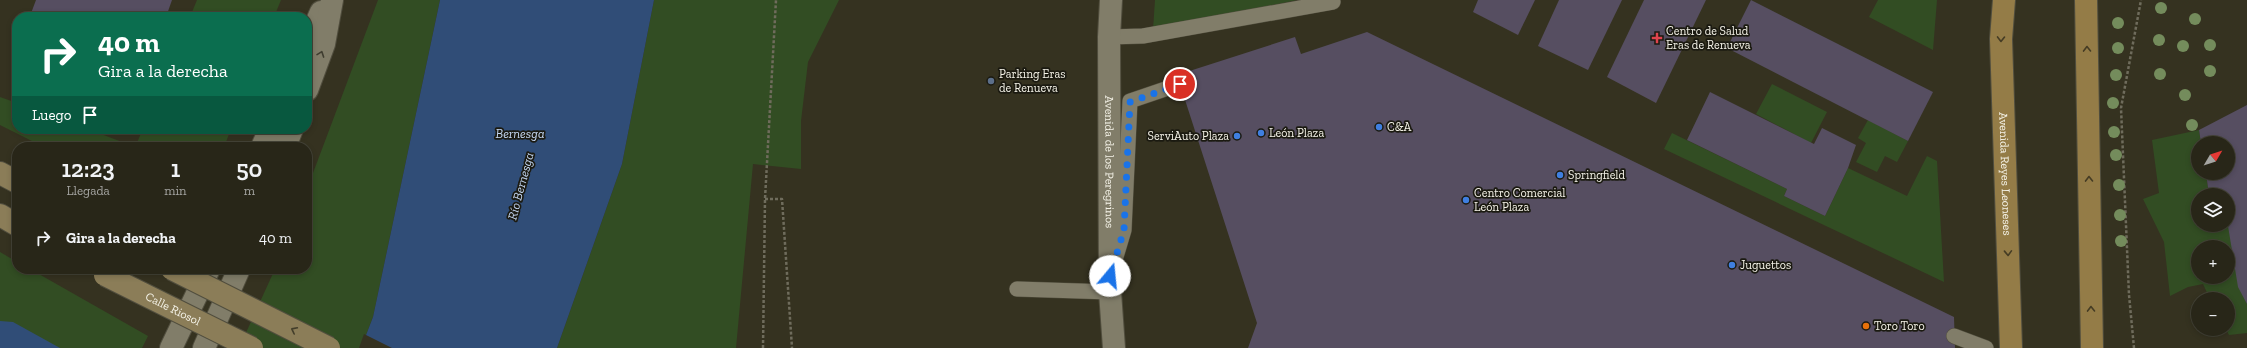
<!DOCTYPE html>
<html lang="es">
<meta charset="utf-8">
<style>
:root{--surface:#282618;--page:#343225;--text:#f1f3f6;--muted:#a5a5a2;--line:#444337}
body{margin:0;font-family:"Zilla Slab",serif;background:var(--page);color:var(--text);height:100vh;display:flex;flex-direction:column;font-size:15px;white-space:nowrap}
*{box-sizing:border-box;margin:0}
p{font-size:13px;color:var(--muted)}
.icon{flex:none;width:22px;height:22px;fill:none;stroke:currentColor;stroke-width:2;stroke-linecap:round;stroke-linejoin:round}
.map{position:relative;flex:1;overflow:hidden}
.panel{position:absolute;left:12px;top:142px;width:300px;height:132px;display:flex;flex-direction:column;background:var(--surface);border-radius:16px;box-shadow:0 2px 6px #0003,0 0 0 1px var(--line)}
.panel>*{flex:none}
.top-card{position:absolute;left:12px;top:12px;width:300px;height:122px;border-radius:16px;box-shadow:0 2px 6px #0003,0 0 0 1px var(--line);background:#0b6e4f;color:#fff;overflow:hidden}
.needle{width:26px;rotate:51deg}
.buttons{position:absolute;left:2191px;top:136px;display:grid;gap:8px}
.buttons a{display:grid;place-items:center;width:44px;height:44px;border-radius:50%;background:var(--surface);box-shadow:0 2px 6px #0003,0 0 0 1px var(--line);font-size:20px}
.pin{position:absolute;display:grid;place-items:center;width:34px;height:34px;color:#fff;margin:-17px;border:2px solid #fff;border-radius:50%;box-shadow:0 1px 4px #0007}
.me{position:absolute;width:44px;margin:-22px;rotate:17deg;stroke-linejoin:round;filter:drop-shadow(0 0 3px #0008)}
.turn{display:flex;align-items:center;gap:14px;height:84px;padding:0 20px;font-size:18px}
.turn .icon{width:52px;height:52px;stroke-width:2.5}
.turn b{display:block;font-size:28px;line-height:34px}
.then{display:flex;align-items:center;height:38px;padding:0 20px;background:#0003;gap:8px;font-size:15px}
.eta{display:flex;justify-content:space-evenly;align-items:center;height:68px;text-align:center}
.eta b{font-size:24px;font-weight:600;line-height:28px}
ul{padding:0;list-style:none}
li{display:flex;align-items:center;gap:12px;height:56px;padding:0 20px}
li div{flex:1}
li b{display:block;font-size:15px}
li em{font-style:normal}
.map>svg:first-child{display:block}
.green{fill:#324d23;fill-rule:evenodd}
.water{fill:#304d77}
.pier{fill:#353220}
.building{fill:#564e61}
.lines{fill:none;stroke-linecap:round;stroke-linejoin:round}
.lane-casing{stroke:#514e3e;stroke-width:16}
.street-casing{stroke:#514e3e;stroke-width:24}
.secondary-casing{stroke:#514e3e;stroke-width:24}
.primary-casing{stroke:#514e3e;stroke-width:24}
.path{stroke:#6f6c5c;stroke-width:2.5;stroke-dasharray:3 2;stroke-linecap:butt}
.lane{stroke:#817d69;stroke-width:15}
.street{stroke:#817d69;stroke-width:22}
.secondary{stroke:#8b7d58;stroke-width:22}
.primary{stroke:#947c47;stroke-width:22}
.secondary-bridge-casing{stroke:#514e3e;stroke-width:24;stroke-linecap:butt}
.secondary-bridge{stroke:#8b7d58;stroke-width:22}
.tree{fill:#748c5c}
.oneway{stroke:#453c24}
.oneway2{stroke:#3f3d30}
.oneway3{stroke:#423d2a}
.route{stroke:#1a73e8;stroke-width:7;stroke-dasharray:0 12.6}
.health-dot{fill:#e0444e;stroke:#1b1a11;stroke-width:1.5}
.service-dot{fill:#5c6f8a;stroke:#1b1a11;stroke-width:1.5}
.shop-dot{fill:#3f7fe0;stroke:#1b1a11;stroke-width:1.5}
.food-dot{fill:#e8710a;stroke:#1b1a11;stroke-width:1.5}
.labels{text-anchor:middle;stroke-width:3.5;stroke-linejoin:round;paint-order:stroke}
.poi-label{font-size:12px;fill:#f5f3e8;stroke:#1b1a11;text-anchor:start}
.street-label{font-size:12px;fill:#f5f3e8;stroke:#1b1a11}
.water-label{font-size:13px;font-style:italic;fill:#c6d9f5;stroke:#1b1a11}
</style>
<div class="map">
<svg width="2247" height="348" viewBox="0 0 2247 348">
<rect width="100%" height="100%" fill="#353220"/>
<g class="green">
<path d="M197 0H281L274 17H190Z"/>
<path d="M378 0H440L373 317 361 348H239L275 269H307V189Z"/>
<path d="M654 0H839L808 62 801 121V169L753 164 736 348H557L622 164Z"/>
<path d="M1155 0H1297L1153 30Z"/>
<path d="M1878 0H1937L1933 50 1869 17Z"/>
<path d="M1772 84 1827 112 1811 143 1756 114Z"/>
<path d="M0 97 17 103V129H88L135 147 143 129H231L224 147H44L0 125Z"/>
<path d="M1868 120 1908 141 1897 162 1885 156 1877 172 1856 162 1866 143 1858 138Z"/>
<path d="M2199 130 2201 143H2198V173H2206L2208 188 2212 195H2198V225H2228L2229 228 2247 304V333L2229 335 2226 329H2228V299H2210L2203 284 2188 287 2170 296 2164 242 2143 199 2159 193 2152 140ZM2198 247H2228V277H2198Z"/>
<path d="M1672 133 1787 189 1784 196 1825 216 1848 168 1907 196 1927 156 1937 161 1944 282 1664 149Z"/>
<path d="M0 252 17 262V269H30L148 336 142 348H0Z"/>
</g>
<g class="water">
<path d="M440 0H654L622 164 557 348H361L373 317Z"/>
<path d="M0 321 13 322 60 348H0Z"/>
</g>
<path class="pier" d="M364 334 392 348H359Z"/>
<g class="building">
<path d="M36 0H172L166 17H34L30 16Z"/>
<path d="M1478 0H1535L1518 35 1473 12Z"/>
<path d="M1559 0H1622L1588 70 1538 46Z"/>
<path d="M1644 0H1706L1656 103 1607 77Z"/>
<path d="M1751 0 1933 92 1908 141 1727 48Z"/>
<path d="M1367 32 1954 317 1955 348H1248L1257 323 1177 75 1295 37 1301 54Z"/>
<path d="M1710 92 1814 144 1822 128 1856 145 1848 168 1825 216 1784 196 1787 189 1687 140Z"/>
<path d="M2247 105V304L2238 287 2228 226V195H2212L2208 188 2206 173H2228V143H2201L2199 130Z"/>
</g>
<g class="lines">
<defs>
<g id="lane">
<path d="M1109 37 1143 36 1333 2"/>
<path d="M1115 260 1124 230 1130 101 1180 84"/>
<path d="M1017 289 1110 292"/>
<path d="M1954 336 1986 348"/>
</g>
<g id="street">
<path id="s1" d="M1111 0 1109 37 1110 292 1114 348"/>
<path d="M307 44 321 12"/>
<path d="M307 90 324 44 332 0"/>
<path d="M262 147 270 129"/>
<path d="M285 147 292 129"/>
<path d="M171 348 209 269"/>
<path d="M204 348 239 269"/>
</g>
<g id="secondary">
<path d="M0 173 17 182"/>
<path d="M0 215 17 225"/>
</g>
<g id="primary">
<path id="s2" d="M2004 0 2001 39 2011 348"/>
<path d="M2086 0 2092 348"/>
</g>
</defs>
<use href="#lane" class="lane-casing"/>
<use href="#street" class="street-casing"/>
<use href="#secondary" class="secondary-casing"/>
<use href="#primary" class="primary-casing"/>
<g class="path">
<path d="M765 199H782L792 348"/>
<path d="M763 348 765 199 776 0"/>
<path d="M2134 348 2129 295 2121 108 2141 0"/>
</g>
<use href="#lane" class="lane"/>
<use href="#street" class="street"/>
<use href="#secondary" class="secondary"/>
<use href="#primary" class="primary"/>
<defs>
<g id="secondary-bridge">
<path d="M172 269 329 348"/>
<path id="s3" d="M105 275 252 348"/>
</g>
</defs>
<use href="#secondary-bridge" class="secondary-bridge-casing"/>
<use href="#secondary-bridge" class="secondary-bridge"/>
</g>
<g class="tree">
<circle cx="2161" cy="8" r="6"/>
<circle cx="2195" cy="19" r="6"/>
<circle cx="2118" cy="23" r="6"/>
<circle cx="2159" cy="40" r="6"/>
<circle cx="2210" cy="45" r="6"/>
<circle cx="2183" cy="46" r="6"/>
<circle cx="2118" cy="48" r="6"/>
<circle cx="2210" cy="71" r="6"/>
<circle cx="2160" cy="74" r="6"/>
<circle cx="2116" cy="75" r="6"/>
<circle cx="2185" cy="95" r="6"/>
<circle cx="2113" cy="103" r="6"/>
<circle cx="2192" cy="125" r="6"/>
<circle cx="2114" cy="132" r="6"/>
<circle cx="2116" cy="155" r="6"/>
<circle cx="2119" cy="185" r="6"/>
<circle cx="2120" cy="215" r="6"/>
<circle cx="2121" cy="241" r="6"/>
</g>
<defs><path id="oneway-chevron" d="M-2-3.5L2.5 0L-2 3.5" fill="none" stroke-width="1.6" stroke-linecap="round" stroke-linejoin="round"/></defs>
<g class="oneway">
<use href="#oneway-chevron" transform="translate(2001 39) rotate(91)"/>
<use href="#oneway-chevron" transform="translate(2087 49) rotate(-91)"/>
<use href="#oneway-chevron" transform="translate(2089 179) rotate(-91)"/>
<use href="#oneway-chevron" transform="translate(2008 253) rotate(88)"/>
<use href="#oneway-chevron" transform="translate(2091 309) rotate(-91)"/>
</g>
<use class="oneway2" href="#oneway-chevron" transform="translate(321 54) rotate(-70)"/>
<use class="oneway3" href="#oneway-chevron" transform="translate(294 330) rotate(-153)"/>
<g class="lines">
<path class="route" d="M1110 276 1124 230 1130 102 1180 84"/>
</g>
<path class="health-dot" d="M1655 32h4v4h4v4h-4v4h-4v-4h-4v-4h4z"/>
<circle class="service-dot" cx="991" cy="81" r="4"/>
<g class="shop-dot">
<circle cx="1379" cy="127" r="4"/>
<circle cx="1261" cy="133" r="4"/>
<circle cx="1237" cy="136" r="4"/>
<circle cx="1560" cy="175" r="4"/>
<circle cx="1466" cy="200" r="4"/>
<circle cx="1732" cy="265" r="4"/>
</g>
<circle class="food-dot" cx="1866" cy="326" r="4"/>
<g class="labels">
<g class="poi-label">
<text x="1666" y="35">Centro de Salud<tspan x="1666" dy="14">Eras de Renueva</tspan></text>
<text x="999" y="78">Parking Eras<tspan x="999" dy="14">de Renueva</tspan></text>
<text x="1387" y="131">C&amp;A</text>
<text x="1269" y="137">León Plaza</text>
<text x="1229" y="140" text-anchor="end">ServiAuto Plaza</text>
<text x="1568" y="179">Springfield</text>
<text x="1474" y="197">Centro Comercial<tspan x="1474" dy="14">León Plaza</tspan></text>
<text x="1740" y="269">Juguettos</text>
<text x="1874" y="330">Toro Toro</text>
</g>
<g class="street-label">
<text dy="4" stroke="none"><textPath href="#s1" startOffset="162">Avenida de los Peregrinos</textPath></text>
<text dy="4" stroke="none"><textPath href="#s2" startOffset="174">Avenida Reyes Leoneses</textPath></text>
<text dy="4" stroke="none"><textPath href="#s3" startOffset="76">Calle Riosol</textPath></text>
</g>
<g class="water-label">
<text x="520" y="138">Bernesga</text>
<text transform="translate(520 186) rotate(-75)" y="5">Río Bernesga</text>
</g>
</g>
</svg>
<div class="buttons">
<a><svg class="needle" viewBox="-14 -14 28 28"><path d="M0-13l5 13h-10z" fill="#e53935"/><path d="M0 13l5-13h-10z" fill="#a5a5a2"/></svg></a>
<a><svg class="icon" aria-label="layers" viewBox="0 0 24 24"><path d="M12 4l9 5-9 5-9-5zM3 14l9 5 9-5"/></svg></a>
<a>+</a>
<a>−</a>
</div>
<div class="pin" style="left:1180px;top:84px;background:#d93025"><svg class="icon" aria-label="arrive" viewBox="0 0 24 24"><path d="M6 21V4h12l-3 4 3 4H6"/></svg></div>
<svg class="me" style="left:1110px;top:276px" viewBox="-20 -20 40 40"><circle r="19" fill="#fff"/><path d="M0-13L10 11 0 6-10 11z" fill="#1a73e8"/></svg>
<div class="top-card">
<div class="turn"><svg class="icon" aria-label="right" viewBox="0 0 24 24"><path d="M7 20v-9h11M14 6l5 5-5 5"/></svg><div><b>40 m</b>Gira a la derecha</div></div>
<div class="then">Luego<svg class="icon" aria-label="arrive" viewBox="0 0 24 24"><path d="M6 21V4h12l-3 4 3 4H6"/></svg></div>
</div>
<section class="panel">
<div class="eta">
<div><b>12:23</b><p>Llegada</p></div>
<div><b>1</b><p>min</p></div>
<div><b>50</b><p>m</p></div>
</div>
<ul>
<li><svg class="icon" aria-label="right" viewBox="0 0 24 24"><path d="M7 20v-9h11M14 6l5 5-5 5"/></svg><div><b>Gira a la derecha</b></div><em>40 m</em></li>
</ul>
</section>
</div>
